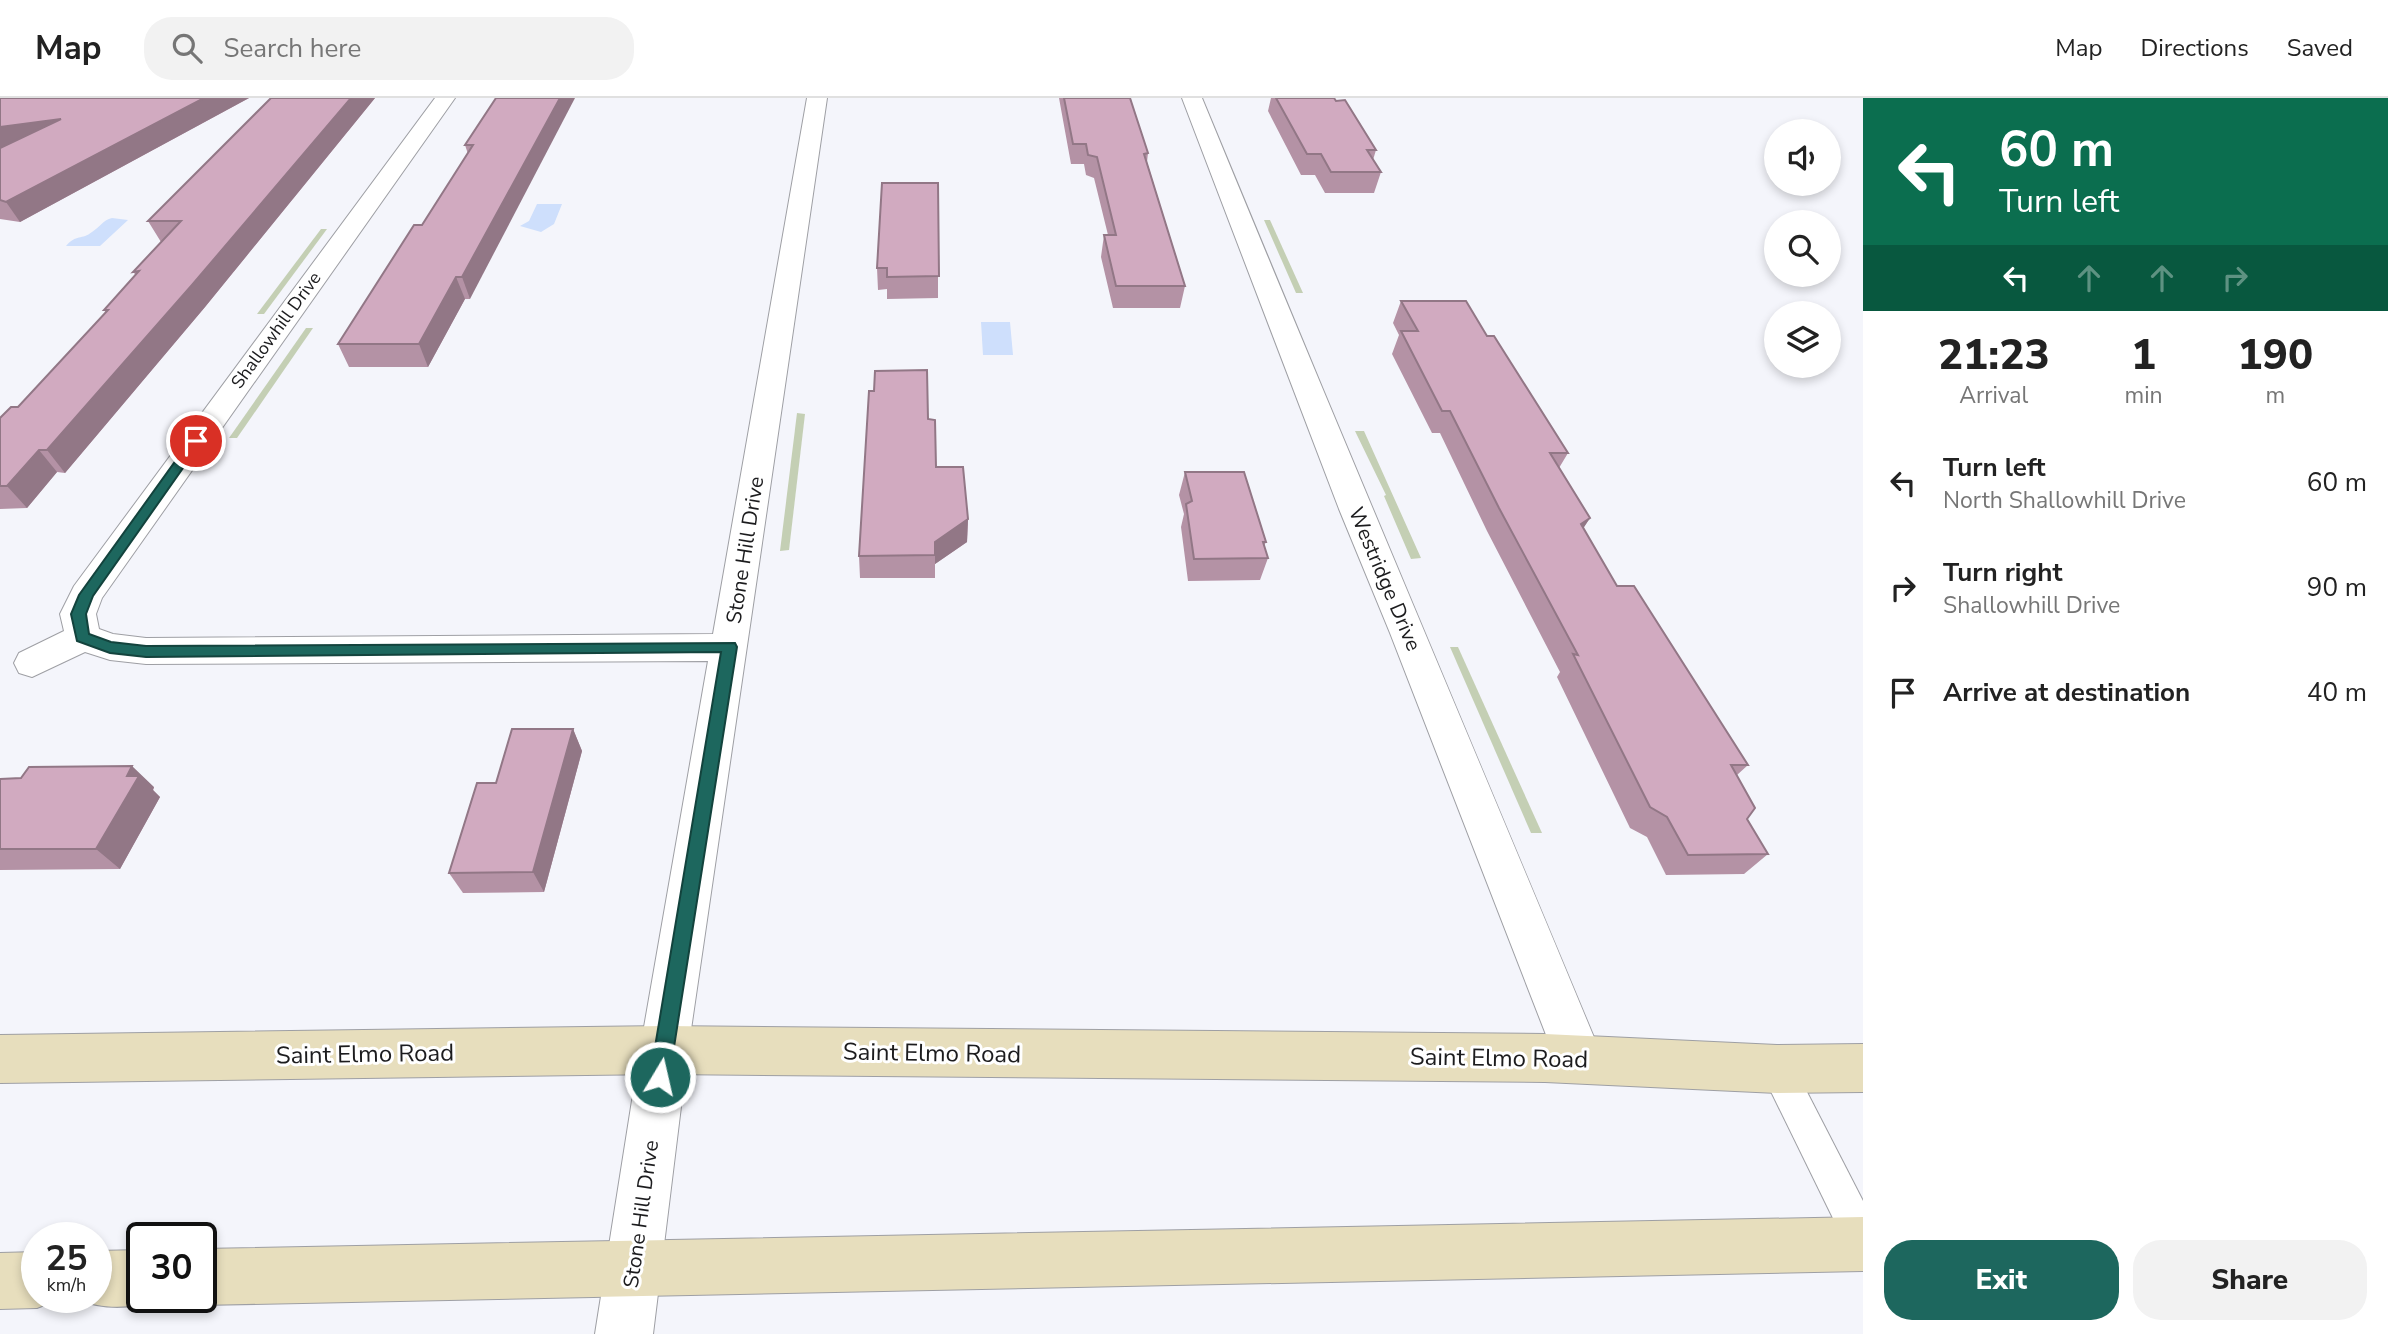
<!DOCTYPE html>
<style>
:root{--surface:#fff;--page:#f2f2f2;--text:#222;--muted:#767676;--line:#e0e0e0;--accent:#1d675e}
body{margin:0;font-family:"Nunito Sans",sans-serif;background:var(--page);color:var(--text);height:100vh;display:flex;flex-direction:column;font-size:26px;white-space:nowrap}
*{box-sizing:border-box;margin:0}
p{font-size:23px;color:var(--muted)}
.icon{flex:none;width:38px;height:38px;fill:none;stroke:currentColor;stroke-width:2;stroke-linecap:round;stroke-linejoin:round}
.map{position:relative;flex:1;overflow:hidden}
.details{display:flex;flex-direction:column;background:var(--surface);width:525px}
.details>*{flex:none}
.guide{background:#0b6e4f;color:#fff;overflow:hidden}
.fabs{position:absolute;left:1764px;top:21px;display:grid;gap:14px}
.fabs a{display:grid;place-items:center;width:77px;height:77px;border-radius:50%;background:var(--surface);box-shadow:0 4px 10px #0003;font-size:35px}
.speed{position:absolute;left:21px;top:1124px;display:flex;gap:14px;font-size:35px;font-weight:700;text-align:center}
.speed>*{display:grid;place-content:center;width:91px;height:91px;border-radius:50%;background:var(--surface);box-shadow:0 4px 10px #0003;line-height:1}
.speed small{font-size:18px;font-weight:400}
.speed .limit{border:4px solid #111;border-radius:10px;background:#fff;color:#111}
.pin{position:absolute;display:grid;place-items:center;width:60px;height:60px;color:#fff;margin:-30px;border:4px solid #fff;border-radius:50%;box-shadow:0 2px 7px #0007}
.me{position:absolute;width:77px;margin:-38px;rotate:9deg;stroke-linejoin:round;filter:drop-shadow(0 0 5px #0008)}
.turn{display:flex;align-items:center;gap:24px;height:147px;padding:0 21px;font-size:32px}
.turn .icon{width:91px;height:91px;stroke-width:2.5}
.turn b{display:block;font-size:49px;line-height:60px}
.lanes{display:flex;align-items:center;height:66px;padding:0 21px;background:#0003;justify-content:center;gap:35px;direction:ltr}
.lanes .off{opacity:.35}
.eta{display:flex;justify-content:space-evenly;align-items:center;height:119px;text-align:center}
.eta b{font-size:42px;font-weight:800;line-height:49px}
.cta{display:flex;gap:14px;margin-top:auto;padding:14px 21px}
.cta a{flex:1;height:80px;border-radius:28px;background:var(--accent);color:#fff;font-size:28px;font-weight:800;line-height:80px;text-align:center}
.cta a+a{background:var(--page);color:var(--text)}
ul{padding:0;list-style:none}
li{display:flex;align-items:center;gap:21px;height:105px;padding:0 21px}
li div{flex:1}
li b{display:block;font-size:26px}
li em{font-style:normal}
header{display:flex;align-items:center;gap:42px;box-sizing:border-box;height:98px;padding:0 35px;background:var(--surface);border-bottom:2px solid var(--line)}
header strong{font-size:33px}
nav{display:flex;gap:38px;margin-inline-start:auto;font-size:24px}
.search{width:490px;height:63px;background:var(--page);display:flex;align-items:center;gap:18px;box-sizing:border-box;padding:0 24px;border-radius:28px;color:var(--muted);font-size:26px}
main{display:flex;flex:1;min-height:0}
.map>svg:first-child{display:block}
.green{fill:#c4cfb4}
.water{fill:#cedffc}
.lines{fill:none;stroke-linecap:round;stroke-linejoin:round}
.service-casing{stroke:#9e9fa4;stroke-width:2}
.minor-casing{stroke:#9e9fa4;stroke-width:2}
.secondary-casing{stroke:#9e9fa4;stroke-width:2}
.service{fill:#fff;fill-rule:evenodd}
.minor{fill:#fff;fill-rule:evenodd}
.secondary{fill:#e7debd;fill-rule:evenodd}
.wall{fill:#b492a5}
.shaded-wall{fill:#927786}
.building{fill:#d1aac0;stroke:#927786;stroke-width:2}
.route{fill:#1d675e;stroke:#13433d;stroke-width:2}
.labels{text-anchor:middle;stroke-width:6;stroke-linejoin:round;paint-order:stroke}
.far-street-label{font-size:18px;fill:#1c1c1e;stroke:#fff}
.street-label{font-size:21px;fill:#1c1c1e;stroke:#fff}
.near-street-label{font-size:24px;fill:#1c1c1e;stroke:#fff}
</style>
<header>
<strong>Map</strong>
<div class="search"><svg class="icon" aria-label="search" viewBox="0 0 24 24"><circle cx="10" cy="10" r="6"/><path d="M15 15l6 6"/></svg>Search here</div>
<nav><a>Map</a><a>Directions</a><a>Saved</a></nav>
</header>
<main>
<div class="map">
<svg width="1863" height="1236" viewBox="0 0 1863 1236">
<rect width="100%" height="100%" fill="#f4f5fb"/>
<g class="green">
<path d="M1264 122H1270L1303 195H1296Z"/>
<path d="M321 131H327L264 216H257Z"/>
<path d="M306 230H313L237 340H229Z"/>
<path d="M797 315 805 316 789 452 780 453Z"/>
<path d="M1355 333H1364L1421 460 1411 461 1384 398 1386 397Z"/>
<path d="M1450 549H1458L1542 735H1531Z"/>
</g>
<g class="water">
<path d="M537 106H562L554 126 541 134 520 128 529 123Z"/>
<path d="M112 120 128 122 100 148H66C76 136 82 142 92 134 100 129 103 122 112 120Z"/>
<path d="M981 224H1010L1013 257H983Z"/>
</g>
<g class="lines">
<defs>
<path id="service" d="M1777 954 1789 959 1863 1103V1160L1850 1155 1760 971 1765 959Z"/>
<g id="minor">
<path d="M435 0H455L102 500 96 516 99 531 113 536 146 540 713 536 807 0H827L688 952 653 1236H595L640 952 708 563 146 566 110 562 85 554 32 579 19 575 14 565 19 555 64 533 60 516 74 488Z"/>
<path d="M1182 0H1202C1334 321 1470 640 1603 961L1596 978 1579 985 1562 978 1390 535 1339 411Z"/>
</g>
<g id="secondary">
<path d="M664 928 1545 936 1777 947 1863 946V994L1777 995 1545 984 664 976 0 985V937Z"/>
<path d="M1863 1119V1173L201 1207 182 1199H201V1151Z"/>
<path d="M142 1152V1199L162 1200C134 1211 104 1212 76 1201L96 1199V1153Z"/>
<path d="M37 1154V1199H58L57 1202 37 1210 0 1211V1155Z"/>
</g>
</defs>
<use href="#service" class="service-casing"/>
<use href="#minor" class="minor-casing"/>
<use href="#secondary" class="secondary-casing"/>
<use href="#service" class="service"/>
<use href="#minor" class="minor"/>
<use href="#secondary" class="secondary"/>
</g>
<g class="wall">
<path d="M0 0H249L20 124 0 121Z"/>
<path d="M271 0H375L205 209 65 375 57 374 27 410 0 411V320L18 309 106 215 104 212 136 177 133 174 161 144 148 123Z"/>
<path d="M496 0 470 201H465L428 269H349L338 246 422 127 468 56 465 47Z"/>
<path d="M1059 0H1130L1148 55 1147 64 1185 188 1180 210H1113L1101 159 1104 137H1108L1094 80 1086 77 1084 66H1071Z"/>
<path d="M1271 0H1276L1376 52 1373 62 1381 74 1374 95H1325L1315 77H1301L1268 13Z"/>
<path d="M938 85V200L887 201V191L878 192 877 170Z"/>
<path d="M1401 203 1487 238 1568 355 1559 370 1590 420 1583 430 1617 488 1748 667 1737 677 1747 721 1768 756 1744 776 1666 777 1647 739 1630 730 1557 579 1560 574 1487 433 1440 335H1432L1392 256 1399 237 1393 225Z"/>
<path d="M928 321 936 369 968 421 967 444 935 466V480H860L859 458Z"/>
<path d="M1185 374 1266 444 1264 448 1268 460 1260 482 1188 483 1181 429 1184 416 1179 397Z"/>
<path d="M573 631 582 653 544 794 463 795 449 775 496 685Z"/>
<path d="M0 681 154 689 153 692 160 699 120 771 0 772Z"/>
</g>
<g class="shaded-wall">
<path d="M204 0H249L20 124 6 104Z"/>
<path d="M351 0H375L205 209 65 375 47 352Z"/>
<path d="M560 0H575L470 201 462 179Z"/>
<path d="M61 21 0 50V29Z"/>
<path d="M456 179 465 201 428 269 419 246Z"/>
<path d="M39 352 57 374 27 410 7 388Z"/>
<path d="M1590 420 1575 443 1581 426Z"/>
<path d="M968 421 967 444 935 466V444Z"/>
<path d="M573 631 582 653 544 794 533 774Z"/>
<path d="M132 668 154 689 153 692 160 699 120 771 96 751 127 678Z"/>
</g>
<g class="building">
<path d="M0 0H204L6 104 0 102V50L61 21 0 29Z"/>
<path d="M271 0H351L192 187 47 352H39L7 388H0V320L11 309H18L108 212H104L139 173 133 174 181 123H148Z"/>
<path d="M496 0H560L462 179H456L419 246H338L414 127H422L473 47H465Z"/>
<path d="M1064 0H1130L1148 55 1144 56 1185 188H1116L1104 137H1116L1097 59 1088 57 1086 46H1073Z"/>
<path d="M1276 0H1334L1336 3 1345 2 1376 52H1367L1381 74H1331L1321 56H1307Z"/>
<path d="M882 85H938L939 178 887 179V170H877Z"/>
<path d="M1401 203H1466L1487 238H1494L1568 355H1550L1590 420 1581 426 1617 488H1634L1748 667H1731L1755 710 1747 721 1768 756 1688 757 1667 719 1650 709 1573 556 1578 557 1499 410 1450 313H1442L1401 233H1418Z"/>
<path d="M927 272 928 321 935 322 936 369H963L968 421 935 444V457L859 458 869 293H874L875 273Z"/>
<path d="M1185 374H1244L1266 444H1263L1268 460 1194 461 1186 406 1192 403Z"/>
<path d="M512 631H573L533 774 449 775 477 685H496Z"/>
<path d="M132 668 127 678H139L96 751H0V681L21 680 29 669Z"/>
</g>
<path class="route" d="M196 339 202 343 93 498 86 516 89 536 111 544 146 548 735 545 737 549 668 987 660 990 653 987 650 979 721 554 146 559 110 555 77 543 71 516 79 497 192 340Z"/>
<g class="labels">
<g class="far-street-label">
<text transform="translate(276 232) rotate(-54)" y="6">Shallowhill Drive</text>
</g>
<g class="street-label">
<text transform="translate(745 452) rotate(-81)" y="7">Stone Hill Drive</text>
<text transform="translate(1385 481) rotate(67)" y="7">Westridge Drive</text>
<text transform="translate(641 1116) rotate(-82)" y="7">Stone Hill Drive</text>
</g>
<g class="near-street-label">
<text transform="translate(932 955) rotate(1)" y="8">Saint Elmo Road</text>
<text transform="translate(365 956) rotate(-1)" y="8">Saint Elmo Road</text>
<text transform="translate(1499 960) rotate(1)" y="8">Saint Elmo Road</text>
</g>
</g>
</svg>
<div class="fabs">
<a><svg class="icon" aria-label="sound" viewBox="0 0 24 24"><path d="M4 9h4l5-4v14l-5-4H4zM17 9q2 3 0 6"/></svg></a>
<a><svg class="icon" aria-label="search" viewBox="0 0 24 24"><circle cx="10" cy="10" r="6"/><path d="M15 15l6 6"/></svg></a>
<a><svg class="icon" aria-label="layers" viewBox="0 0 24 24"><path d="M12 4l9 5-9 5-9-5zM3 14l9 5 9-5"/></svg></a>
</div>
<div class="speed"><div>25<small>km/h</small></div><div class="limit">30</div></div>
<div class="pin" style="left:196px;top:343px;background:#d93025"><svg class="icon" aria-label="arrive" viewBox="0 0 24 24"><path d="M6 21V4h12l-3 4 3 4H6"/></svg></div>
<svg class="me" style="left:660px;top:979px" viewBox="-20 -20 40 40"><circle r="17" fill="#1d675e" stroke="#fff" stroke-width="3"/><path d="M0-11L8 9 0 5-8 9z" fill="#fff"/></svg>
</div>
<section class="details">
<div class="guide">
<div class="turn"><svg class="icon" aria-label="left" viewBox="0 0 24 24"><path d="M17 20v-9H6M10 6l-5 5 5 5"/></svg><div><b>60 m</b>Turn left</div></div>
<div class="lanes"><svg class="icon" aria-label="left" viewBox="0 0 24 24"><path d="M17 20v-9H6M10 6l-5 5 5 5"/></svg><svg class="icon off" aria-label="ahead" viewBox="0 0 24 24"><path d="M12 20V5M6 11l6-6 6 6"/></svg><svg class="icon off" aria-label="ahead" viewBox="0 0 24 24"><path d="M12 20V5M6 11l6-6 6 6"/></svg><svg class="icon off" aria-label="right" viewBox="0 0 24 24"><path d="M7 20v-9h11M14 6l5 5-5 5"/></svg></div>
</div>
<div class="eta">
<div><b>21:23</b><p>Arrival</p></div>
<div><b>1</b><p>min</p></div>
<div><b>190</b><p>m</p></div>
</div>
<ul>
<li><svg class="icon" aria-label="left" viewBox="0 0 24 24"><path d="M17 20v-9H6M10 6l-5 5 5 5"/></svg><div><b>Turn left</b><p>North Shallowhill Drive</p></div><em>60 m</em></li>
<li><svg class="icon" aria-label="right" viewBox="0 0 24 24"><path d="M7 20v-9h11M14 6l5 5-5 5"/></svg><div><b>Turn right</b><p>Shallowhill Drive</p></div><em>90 m</em></li>
<li><svg class="icon" aria-label="arrive" viewBox="0 0 24 24"><path d="M6 21V4h12l-3 4 3 4H6"/></svg><div><b>Arrive at destination</b></div><em>40 m</em></li>
</ul>
<div class="cta"><a>Exit</a><a>Share</a></div>
</section>
</main>
